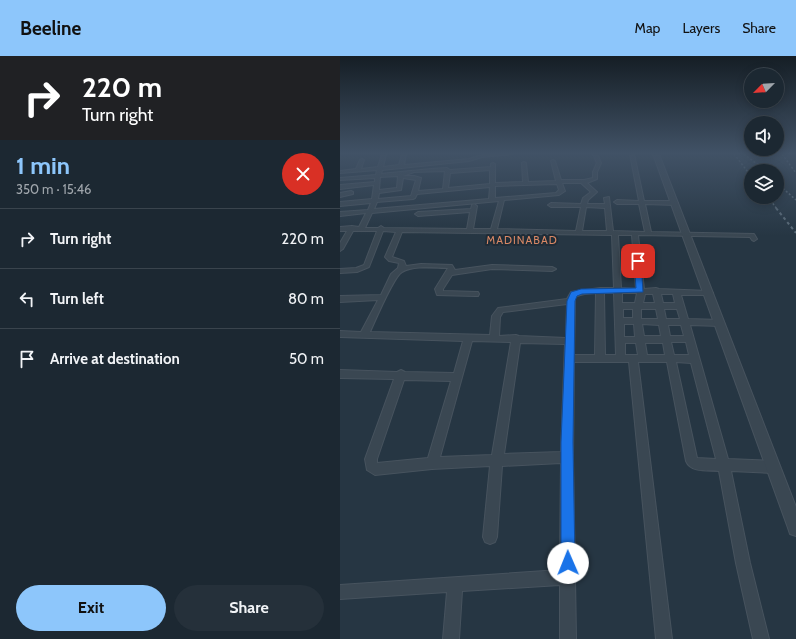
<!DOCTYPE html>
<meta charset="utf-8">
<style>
:root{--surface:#1c2832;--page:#25303a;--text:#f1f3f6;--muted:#a0a6ac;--line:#3a444d;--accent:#8dc6fb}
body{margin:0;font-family:Cabin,sans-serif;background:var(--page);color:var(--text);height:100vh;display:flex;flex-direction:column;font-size:15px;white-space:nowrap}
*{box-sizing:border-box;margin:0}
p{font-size:13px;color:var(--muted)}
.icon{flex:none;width:22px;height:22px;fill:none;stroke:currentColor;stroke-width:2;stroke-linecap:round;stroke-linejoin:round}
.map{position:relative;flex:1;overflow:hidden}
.side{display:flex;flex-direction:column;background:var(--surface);width:340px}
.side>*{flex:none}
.hud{background:#202124;color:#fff;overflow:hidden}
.needle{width:26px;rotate:246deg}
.tools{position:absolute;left:404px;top:12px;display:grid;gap:8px}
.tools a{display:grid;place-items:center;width:40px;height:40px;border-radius:50%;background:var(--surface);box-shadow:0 2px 10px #0003,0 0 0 1px var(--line);font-size:20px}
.pin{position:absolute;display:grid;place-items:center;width:34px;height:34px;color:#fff;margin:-17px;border-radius:8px;box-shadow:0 2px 6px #0006}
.me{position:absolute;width:44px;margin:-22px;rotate:359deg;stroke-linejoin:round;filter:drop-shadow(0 0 3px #0008)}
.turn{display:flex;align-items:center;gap:14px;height:84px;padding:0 16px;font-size:18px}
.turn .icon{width:52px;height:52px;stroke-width:2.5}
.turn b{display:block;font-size:28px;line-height:34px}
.round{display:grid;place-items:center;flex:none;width:42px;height:42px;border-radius:21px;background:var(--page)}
.head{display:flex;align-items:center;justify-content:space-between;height:68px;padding:0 16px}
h1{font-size:24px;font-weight:700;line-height:30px;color:var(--accent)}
.cta{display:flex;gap:8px;margin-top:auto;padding:8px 16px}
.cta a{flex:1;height:46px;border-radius:24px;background:var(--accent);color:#111;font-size:16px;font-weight:700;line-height:46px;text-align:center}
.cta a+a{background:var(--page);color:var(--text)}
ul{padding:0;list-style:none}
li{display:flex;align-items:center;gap:12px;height:60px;padding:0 16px;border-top:1px solid var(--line)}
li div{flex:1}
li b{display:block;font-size:15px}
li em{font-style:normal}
header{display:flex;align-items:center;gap:24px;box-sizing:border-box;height:56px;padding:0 20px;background:var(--accent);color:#111}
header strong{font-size:19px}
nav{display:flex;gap:22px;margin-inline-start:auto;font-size:14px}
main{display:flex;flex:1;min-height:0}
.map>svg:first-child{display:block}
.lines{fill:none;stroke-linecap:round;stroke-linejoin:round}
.minor-casing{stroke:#47535e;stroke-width:2}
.tertiary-casing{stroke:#47535e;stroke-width:2}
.minor{fill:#3a4752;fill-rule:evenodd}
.tertiary{fill:#3a4752;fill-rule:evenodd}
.rail-far1{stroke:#5c6c79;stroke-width:1.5;stroke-dasharray:2 2;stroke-linecap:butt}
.rail{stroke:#5c6c79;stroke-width:2;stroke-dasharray:3 3;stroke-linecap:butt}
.route{fill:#1a73e8;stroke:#114b97}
.labels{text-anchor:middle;stroke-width:4;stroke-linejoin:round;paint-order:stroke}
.far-quarter-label{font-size:11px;letter-spacing:1px;fill:#d98865;stroke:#1f2c37}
</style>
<header>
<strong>Beeline</strong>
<nav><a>Map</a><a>Layers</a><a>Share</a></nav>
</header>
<main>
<section class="side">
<div class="hud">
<div class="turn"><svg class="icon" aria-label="right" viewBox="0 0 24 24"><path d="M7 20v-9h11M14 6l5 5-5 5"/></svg><div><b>220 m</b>Turn right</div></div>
</div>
<div class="head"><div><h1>1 min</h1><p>350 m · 15:46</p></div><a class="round" style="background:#d93025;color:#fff"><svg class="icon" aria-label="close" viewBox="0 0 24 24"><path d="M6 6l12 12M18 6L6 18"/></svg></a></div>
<ul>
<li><svg class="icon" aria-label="right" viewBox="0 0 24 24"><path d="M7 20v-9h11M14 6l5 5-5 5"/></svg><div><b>Turn right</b></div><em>220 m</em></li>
<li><svg class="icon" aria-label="left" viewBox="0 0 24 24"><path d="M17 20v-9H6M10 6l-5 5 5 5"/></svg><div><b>Turn left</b></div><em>80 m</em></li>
<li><svg class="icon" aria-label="arrive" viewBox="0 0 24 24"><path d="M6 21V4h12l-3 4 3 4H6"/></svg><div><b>Arrive at destination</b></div><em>50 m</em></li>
</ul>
<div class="cta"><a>Exit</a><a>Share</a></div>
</section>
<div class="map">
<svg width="456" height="583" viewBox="0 0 456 583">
<rect width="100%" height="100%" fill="#263643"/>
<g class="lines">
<defs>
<g id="minor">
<path d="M42 98H46L43 111 59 109 62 98H66L64 109 129 103 142 99 172 98 142 101 129 105 42 114 41 118C63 116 85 113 107 112L110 114 151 111V108L153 107 155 108V127L183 126 182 107 184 106 186 107 188 126 216 125 211 105 213 104 215 105 221 124H244L253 122V116L257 107 253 98H257L261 107 257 116V123L247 127 257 136 248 144 247 148H265L264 142 269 141 273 175 305 176 299 148H277L274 146 277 144 299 145 290 98H294L304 145H335L338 147 335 149 305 148 311 176 414 178 417 183 414 185 412 184 410 181 298 179 304 233 316 232 319 233 369 235 373 237 369 239H341L348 263 380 264 384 267 380 270 350 269 388 403 433 405 437 407 439 411 437 415 433 417 391 415 410 507 429 583H413L396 507 379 415C368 414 351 417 346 405L327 306H298L332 583H316L289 306H234L233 401 236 583H220V529L122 535 119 583H103L107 536 0 543V529L220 514 221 407 162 410 157 481 155 486 150 488 145 486 143 481 150 410 92 413 35 419 27 414 25 403 54 323 0 322V314L57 316 61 314 65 316 114 317 123 285 0 281V275L21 276 38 244 0 246V240L41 239 51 218 58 212 59 207 49 205 45 201 56 176 43 175 29 211 17 216 0 217V213L16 212 24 209 37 175H13L3 193 0 195V187L7 175H0V171L12 170 19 171 26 157 0 160V156L28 154 31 147 0 150V146L32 143 34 129 0 133V129L35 126V122L0 124V122L36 119 37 114 0 117V115L16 113 20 104 22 103 24 104 21 113 38 111ZM150 114V128L108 132 110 117ZM105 115 103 133 78 135 81 122 74 120H63L74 116ZM58 120 57 132 39 134 40 121ZM63 122 76 124 71 140 38 143 39 137 61 134ZM222 127H241L251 136 243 142 241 148 211 147 208 149 211 151H241L236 175 157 173 164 144 219 139 225 135ZM217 128 219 134 216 137 155 142V130ZM150 131 149 143 34 153 37 146 73 143 75 142 77 138ZM159 145 151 173H133L137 150 134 148 132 149 131 153 78 156 75 158 78 160 130 156 127 173 44 172 41 170 38 172H25L32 157ZM246 151 265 152 267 175H242ZM62 176 272 179 274 232H260L231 236 227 243 158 252 152 260 150 279 30 276C35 265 54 220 62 216 75 209 94 212 108 212L95 233 97 239 135 240H138L139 238 138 236 103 235V233L112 219 152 213 212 215 216 213 212 211 152 209 115 214 112 209 81 208 66 210 64 205 52 201ZM278 179H292L296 233 281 232ZM256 237 255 299H234L235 242C239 237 249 238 256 237ZM264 237H274L276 299H265ZM282 237H297L295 247H282ZM305 238H313L315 247H303ZM321 238H333L335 247H323ZM227 248 226 282 179 280 176 279 159 280 160 261 163 256ZM283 253H293V262H283ZM301 253H316L318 263H301ZM324 253H337L340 263H326ZM284 268H294L295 281H284ZM302 268 319 269 321 280H304ZM328 269H341L344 280H330ZM132 285 171 286 152 399 100 401ZM331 286H346L349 299H334ZM180 287 225 288 221 396 164 398ZM285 287H296L298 299H285ZM305 287H323L325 299H307ZM336 306 351 307 376 403 357 402ZM64 324 111 325 88 402 37 407V403Z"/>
<path d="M11 135 13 136V138L0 141V137Z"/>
</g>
<path id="tertiary" d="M313 98H319L456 451V480L450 478 448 472Z"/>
</defs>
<use href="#minor" class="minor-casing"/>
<use href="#tertiary" class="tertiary-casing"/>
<use href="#minor" class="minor"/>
<use href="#tertiary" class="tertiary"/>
<g class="rail-far1">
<path d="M394 98 411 120"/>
<path d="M404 98 426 115"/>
<path d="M442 98 456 117"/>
<path d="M437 127 456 144"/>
<path d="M428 141 437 153"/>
</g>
<path class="rail" d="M436 152 456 177"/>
</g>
<linearGradient id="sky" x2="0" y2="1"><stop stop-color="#151e25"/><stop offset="0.54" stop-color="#415266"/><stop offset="1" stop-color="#415266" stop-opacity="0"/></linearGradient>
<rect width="456" height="180" fill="url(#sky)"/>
<path class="route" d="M298 203 301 205 303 236 242 238 237 240 235 245 233 386 235 507 233 512 228 514 223 512 221 507V386L227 245 231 236 241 233 296 232 294 205Z"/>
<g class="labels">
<g class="far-quarter-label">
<text x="182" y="188">MADINABAD</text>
</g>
</g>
</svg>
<div class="tools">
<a><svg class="needle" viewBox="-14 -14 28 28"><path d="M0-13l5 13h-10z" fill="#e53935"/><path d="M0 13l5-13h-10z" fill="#a0a6ac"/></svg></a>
<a><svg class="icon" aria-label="sound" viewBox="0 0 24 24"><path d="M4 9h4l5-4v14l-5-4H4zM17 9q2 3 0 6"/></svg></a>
<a><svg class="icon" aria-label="layers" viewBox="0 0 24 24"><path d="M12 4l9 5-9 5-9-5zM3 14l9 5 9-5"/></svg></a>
</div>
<div class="pin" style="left:298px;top:205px;background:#d93025"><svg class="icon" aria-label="arrive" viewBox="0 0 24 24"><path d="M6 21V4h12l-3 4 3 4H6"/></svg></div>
<svg class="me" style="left:228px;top:507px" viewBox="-20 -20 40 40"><circle r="19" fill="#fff"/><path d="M0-13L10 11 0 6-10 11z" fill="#1a73e8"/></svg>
</div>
</main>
